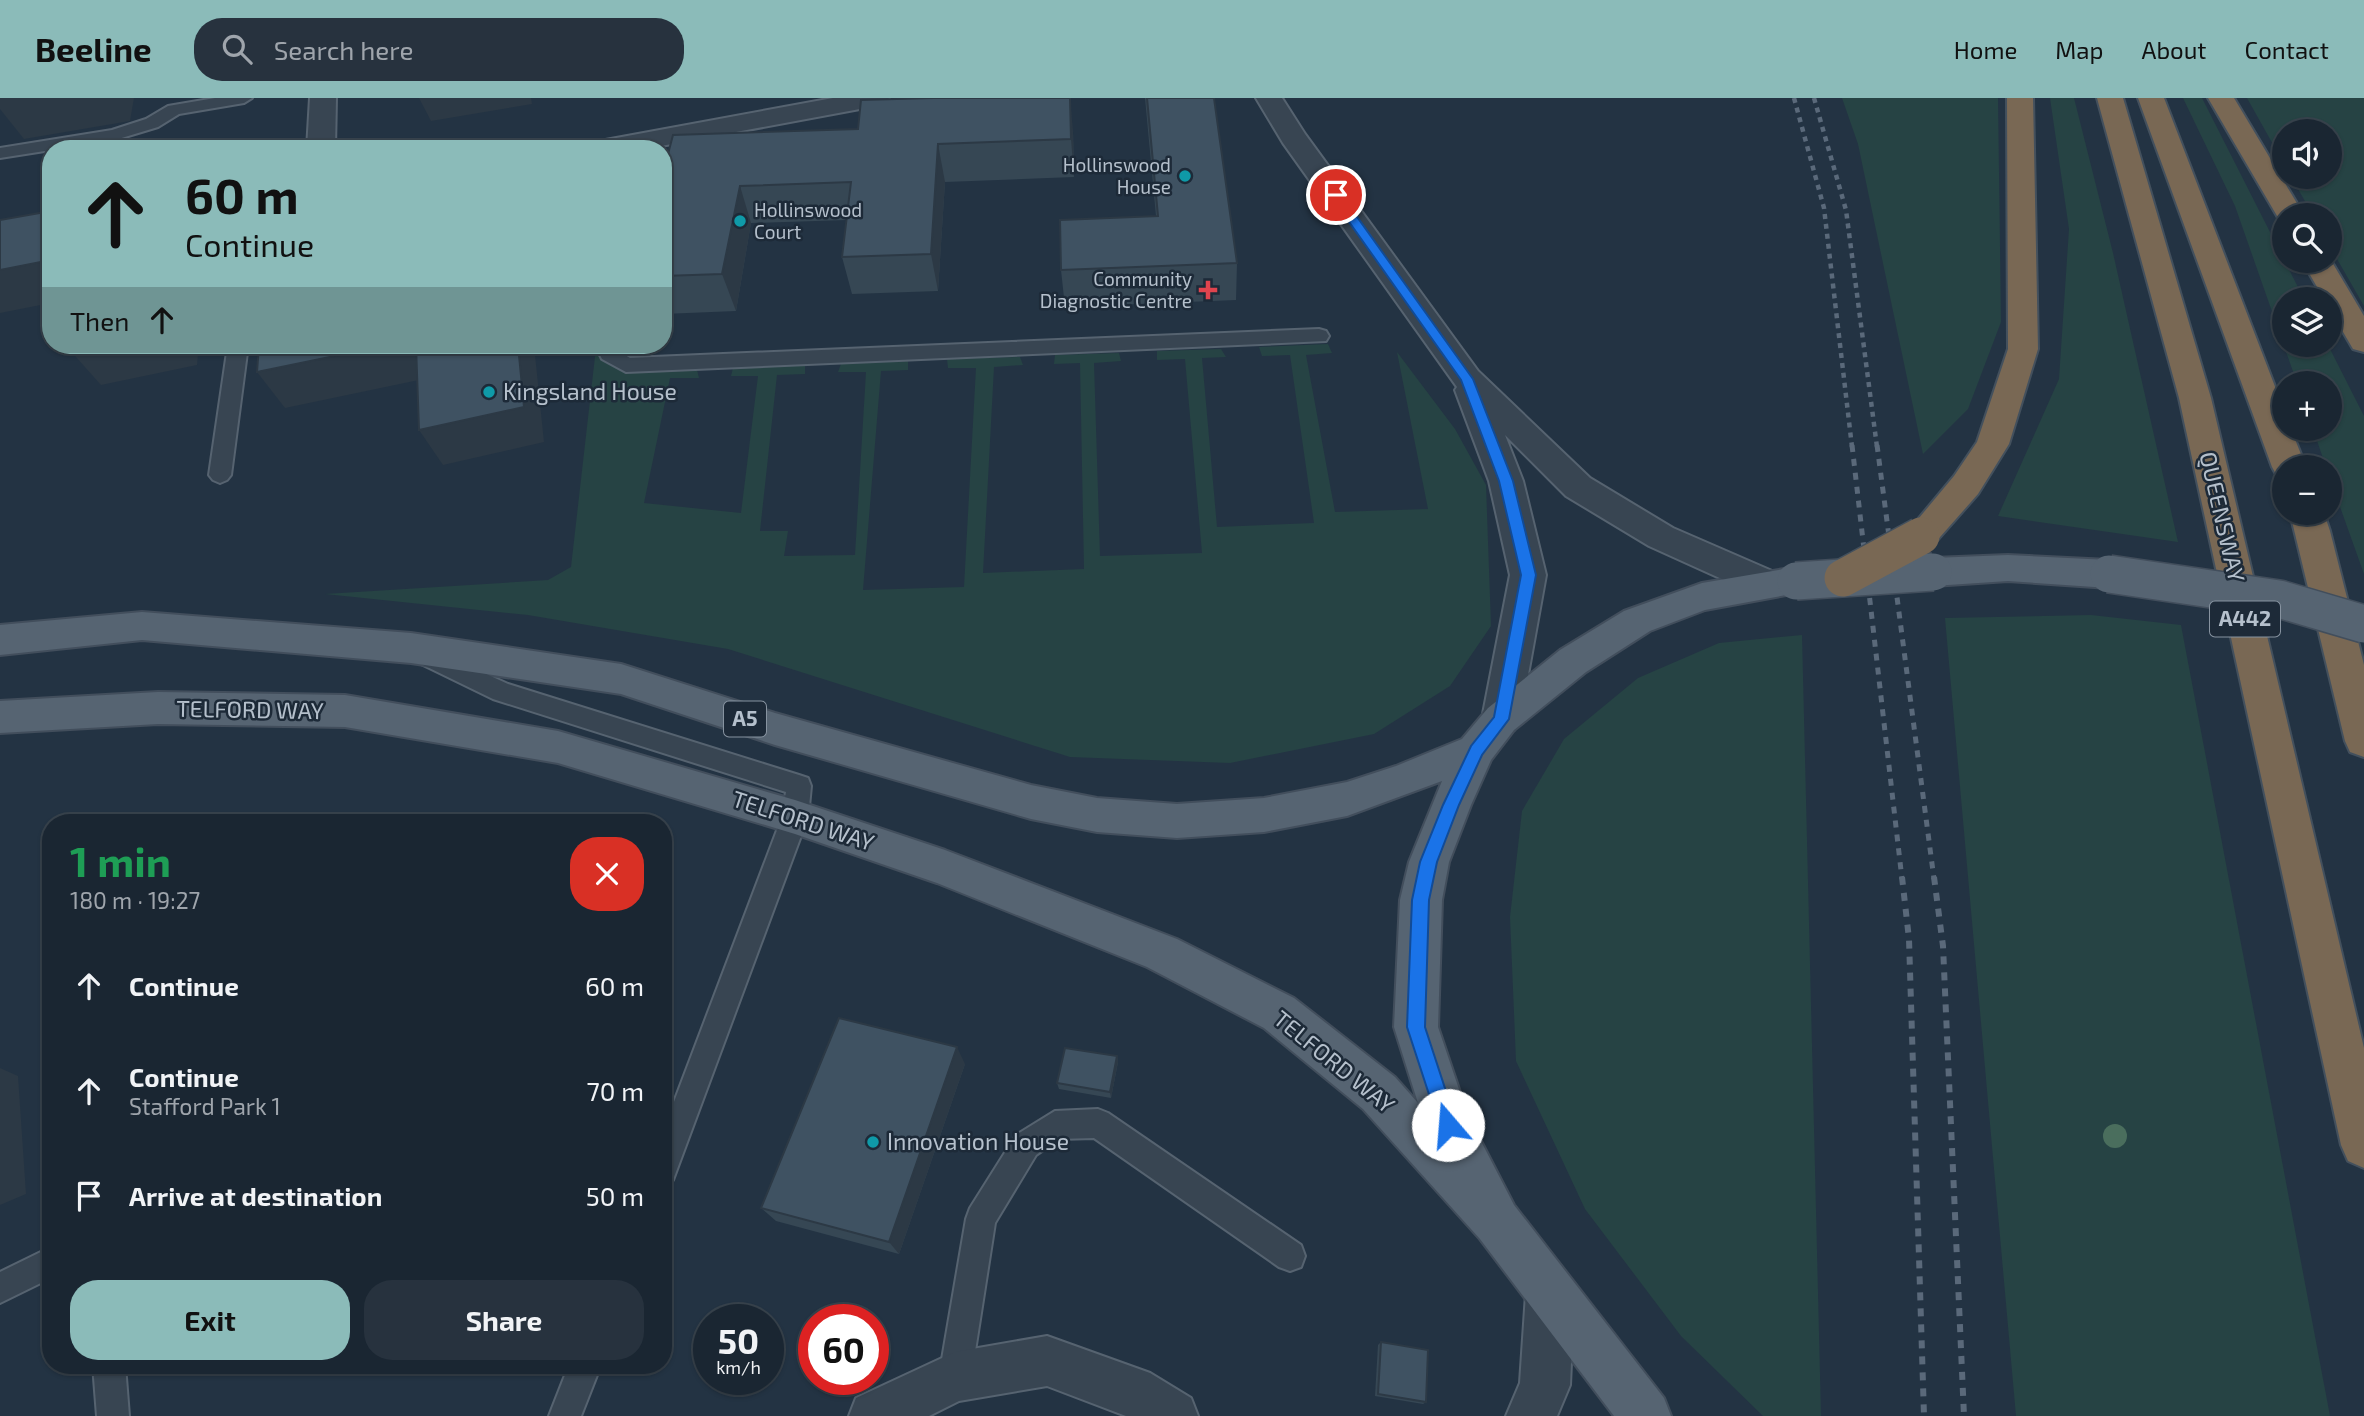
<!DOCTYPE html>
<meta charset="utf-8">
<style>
:root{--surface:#1a2632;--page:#27323e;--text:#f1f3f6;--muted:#9fa5ac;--line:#38434d;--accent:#8bbbb9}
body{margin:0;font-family:"Exo 2",sans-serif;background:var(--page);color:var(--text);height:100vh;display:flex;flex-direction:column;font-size:26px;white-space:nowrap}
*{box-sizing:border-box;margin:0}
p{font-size:23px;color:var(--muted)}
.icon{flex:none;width:38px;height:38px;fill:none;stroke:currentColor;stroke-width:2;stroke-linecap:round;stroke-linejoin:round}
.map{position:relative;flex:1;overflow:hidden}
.drawer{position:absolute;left:42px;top:716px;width:630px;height:560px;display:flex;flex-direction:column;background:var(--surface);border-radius:28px;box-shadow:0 2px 5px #0004,0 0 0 2px var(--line)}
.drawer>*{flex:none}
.banner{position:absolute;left:42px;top:42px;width:630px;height:214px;border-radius:28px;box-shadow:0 2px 5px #0004,0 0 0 2px var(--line);background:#8bbbb9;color:#111;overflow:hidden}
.fabs{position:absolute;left:2272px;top:21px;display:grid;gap:14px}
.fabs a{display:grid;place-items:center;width:70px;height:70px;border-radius:50%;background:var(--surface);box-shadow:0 2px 5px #0004,0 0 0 2px var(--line);font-size:35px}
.speed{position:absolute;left:693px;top:1206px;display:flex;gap:14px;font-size:35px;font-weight:700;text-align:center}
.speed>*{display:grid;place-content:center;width:91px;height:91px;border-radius:50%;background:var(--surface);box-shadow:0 2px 5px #0004,0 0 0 2px var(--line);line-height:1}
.speed small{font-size:18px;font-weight:400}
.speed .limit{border:10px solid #d22;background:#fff;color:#111}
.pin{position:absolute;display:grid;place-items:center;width:60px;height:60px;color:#fff;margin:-30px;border:4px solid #fff;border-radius:50%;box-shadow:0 2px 7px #0007}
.me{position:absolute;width:77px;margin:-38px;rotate:342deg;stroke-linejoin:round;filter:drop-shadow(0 0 5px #0008)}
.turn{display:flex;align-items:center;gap:24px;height:147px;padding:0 28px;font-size:32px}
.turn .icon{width:91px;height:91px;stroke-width:2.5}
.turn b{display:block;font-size:49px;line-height:60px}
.then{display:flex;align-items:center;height:66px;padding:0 28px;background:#0003;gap:14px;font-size:26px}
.round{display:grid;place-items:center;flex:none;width:74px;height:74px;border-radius:28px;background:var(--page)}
.headline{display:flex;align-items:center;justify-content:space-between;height:119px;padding:0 28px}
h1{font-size:42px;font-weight:700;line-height:52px;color:#1e9e55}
.action{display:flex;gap:14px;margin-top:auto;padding:14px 28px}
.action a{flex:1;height:80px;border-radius:28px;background:var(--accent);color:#111;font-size:28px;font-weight:700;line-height:80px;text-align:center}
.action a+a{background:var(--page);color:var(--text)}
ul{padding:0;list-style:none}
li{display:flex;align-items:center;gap:21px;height:105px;padding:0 28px}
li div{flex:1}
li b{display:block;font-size:26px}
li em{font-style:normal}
header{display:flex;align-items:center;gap:42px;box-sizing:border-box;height:98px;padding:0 35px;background:var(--accent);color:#111}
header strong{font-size:33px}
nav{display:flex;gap:38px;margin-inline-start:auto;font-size:24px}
.search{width:490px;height:63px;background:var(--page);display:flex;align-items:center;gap:18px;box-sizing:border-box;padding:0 24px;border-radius:28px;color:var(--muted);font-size:26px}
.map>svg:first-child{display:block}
.green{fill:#264344}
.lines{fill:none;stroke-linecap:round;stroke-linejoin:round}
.lane-casing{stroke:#566370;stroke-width:4}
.street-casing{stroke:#566370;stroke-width:4}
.primary-casing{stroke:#424e5c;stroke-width:4}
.highway-casing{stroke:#43505d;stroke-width:4}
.lane{fill:#384552;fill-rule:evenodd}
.street{fill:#384552;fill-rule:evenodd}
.primary{fill:#566472;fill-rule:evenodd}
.highway{fill:#796854;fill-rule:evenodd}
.rail-far2{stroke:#5a697a;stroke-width:4.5;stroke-dasharray:5 5;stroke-linecap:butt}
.rail-far1{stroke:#5a697a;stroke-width:5;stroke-dasharray:7 7;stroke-linecap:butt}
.rail{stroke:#5a697a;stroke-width:6;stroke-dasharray:8 8;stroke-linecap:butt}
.primary-bridge-casing{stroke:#424e5c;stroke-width:40;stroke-linecap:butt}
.highway-bridge-casing{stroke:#43505d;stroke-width:40;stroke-linecap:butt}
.primary-bridge{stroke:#566472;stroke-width:37}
.highway-bridge{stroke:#796854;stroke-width:37}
.tree{fill:#4a6e5d}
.wall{fill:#364754}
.shaded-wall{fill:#2c3945}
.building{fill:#3f5262;stroke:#2c3945;stroke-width:2}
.route{fill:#1a73e8;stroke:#114b97;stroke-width:2}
.culture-dot{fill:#0f9aa8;stroke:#1d2a38;stroke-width:2.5}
.health-dot{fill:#e0444e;stroke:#1d2a38;stroke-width:2.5}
.labels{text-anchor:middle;stroke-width:5;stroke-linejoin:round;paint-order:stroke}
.far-poi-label{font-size:19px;fill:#b5c0cc;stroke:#1d2a38;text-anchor:end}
.shield{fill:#1d2a38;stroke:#8793a0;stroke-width:2}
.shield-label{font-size:21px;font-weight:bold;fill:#b5c0cc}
.poi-label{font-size:23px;fill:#b5c0cc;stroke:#1d2a38;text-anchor:start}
.street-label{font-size:23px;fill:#b5c0cc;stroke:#1d2a38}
</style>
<header>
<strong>Beeline</strong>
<div class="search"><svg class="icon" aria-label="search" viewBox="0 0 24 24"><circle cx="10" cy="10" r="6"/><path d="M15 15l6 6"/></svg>Search here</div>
<nav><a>Home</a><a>Map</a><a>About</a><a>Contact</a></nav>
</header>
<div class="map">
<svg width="2364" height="1318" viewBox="0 0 2364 1318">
<rect width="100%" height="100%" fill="#233343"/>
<g class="green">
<path d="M1842 0H1998L2001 224 1968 311 1923 356 1858 46Z"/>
<path d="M2050 0H2074L2113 155 2178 444 1998 418 2059 281 2069 131Z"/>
<path d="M2183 0H2202L2304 201H2284V247H2328L2364 318V476L2329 378V369H2326L2313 331H2329V285H2297L2235 108Z"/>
<path d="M2247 0H2364V208L2329 147V117H2313L2291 79H2329V33H2284V66Z"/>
<path d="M1328 246 1332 255 1306 257 1335 414 1428 411 1397 254 1455 331 1486 387 1491 528 1450 588 1374 636 1230 665 1070 659 728 551 528 517 325 496 548 482 571 469 596 250 612 247C636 274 663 270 697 272L699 280H670L644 405 741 415 758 278H731L733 270 805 267V276L777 277 760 433H788L784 458 855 457 866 274H838L841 266 908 263V272L881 273 863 492 964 489 976 270H948L947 261 1020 259 1023 267 994 269 983 475 1084 471 1080 265 1054 266 1055 257 1119 255 1121 263 1094 265 1100 458 1202 455 1185 261 1157 262V253L1221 251 1226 259 1202 260 1217 429 1314 425 1290 257 1262 258 1259 249Z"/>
<path d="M2091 517 2181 527 2330 1318H2016L1945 520Z"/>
<path d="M1802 537 1821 1318H1763L1681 1238 1585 1111 1516 963 1510 819 1522 713 1564 641 1638 580 1719 545Z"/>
</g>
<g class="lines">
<defs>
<g id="lane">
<path d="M215 0H252L244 5 179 16 158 29 115 42 0 60V50L112 32 146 21 168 8Z"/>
<path d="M1319 231 1326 233 1329 238 1326 243 626 274 602 261 595 247H615L617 252 630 260Z"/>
<path d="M228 247H248L231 377 227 382 220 385 213 382 209 377Z"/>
<path d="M425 548 508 586 799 677 808 680 811 688 808 719 673 1082 663 1087V1033L782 719 786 694 493 601 417 564 413 557 417 550Z"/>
<path d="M1098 1011 1108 1015 1301 1147 1305 1158 1301 1169 1290 1173 1279 1169 1094 1040 1059 1041 1036 1057 995 1125 971 1279 966 1290 955 1295 944 1290 939 1279 966 1121 970 1110 1016 1037 1055 1013Z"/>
<path d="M51 1149V1180L0 1205V1174Z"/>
<path d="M93 1267H125L129 1318H97Z"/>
<path d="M569 1267H601L581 1318H549Z"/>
</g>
<g id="street">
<path d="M310 0H336L335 51H307Z"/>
<path d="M833 0H889L885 6 876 8 645 51H587L590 45 600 43Z"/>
<path d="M1256 0H1282L1305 36 1478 273 1590 380 1673 430 1779 476 1785 486 1779 496 1767 500 1755 496 1649 448 1566 398 1505 337 1523 383 1546 477 1520 621 1514 632 1501 637 1488 632 1482 621 1510 477 1489 383 1455 292 1457 289 1283 45Z"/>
<path d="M1550 1172 1567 1179 1574 1196 1570 1287 1557 1318H1506L1520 1285 1526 1196 1533 1179Z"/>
<path d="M1047 1238 1150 1275 1191 1300 1198 1318H1126L1047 1288 959 1303 929 1318H849L856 1300 955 1254Z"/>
</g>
<g id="primary">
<path d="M2008 457 2109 462 2121 466 2127 476 2121 486 2109 490 2008 483 1933 488 1921 484 1915 474 1921 464 1933 460Z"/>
<path d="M1796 469 1808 473 1814 483 1808 493 1705 512 1650 533 1586 574 1514 632 1491 662 1471 707 1449 764 1442 802 1438 929 1468 1018 1514 1107 1664 1300 1671 1318H1614L1480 1141 1363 1011 1264 930 1147 869 937 785 795 736 558 665 345 629 158 626 0 635V603L158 594 345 597 558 633 795 702 945 752 1177 841 1294 900 1395 979 1418 1005 1394 929 1400 802 1409 764 1442 683 1347 718 1264 734 1177 740 1097 734 1031 721 775 647 621 596 411 565 142 542 0 557V527L142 514 411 535 621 566 775 615 1031 687 1097 700 1177 706 1264 700 1347 684 1396 668 1462 641 1488 610 1560 552 1624 513 1702 485Z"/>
</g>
<g id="highway">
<path d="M2007 0H2033L2038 251 2009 346 1978 396 1933 447 1921 451 1909 447 1904 438 1954 378 1977 344 2008 251Z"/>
<path d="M2097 0H2123L2211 300 2364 950V1070L2348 1063 2341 1047 2179 300Z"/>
<path d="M2138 0H2164L2284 312V331H2291L2306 369H2284V380L2277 378 2272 369Z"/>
<path d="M2208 0H2234L2304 117H2284V124L2280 123Z"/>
<path d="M2329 159 2364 218V254L2353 251 2329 210V201H2324L2302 163H2329Z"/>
<path d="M2290 415H2324L2330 433 2364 567V659L2350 654 2345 643Z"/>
</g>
</defs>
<use href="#lane" class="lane-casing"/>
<use href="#street" class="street-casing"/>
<use href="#primary" class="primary-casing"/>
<use href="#highway" class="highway-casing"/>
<use href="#lane" class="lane"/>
<use href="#street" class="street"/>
<use href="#primary" class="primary"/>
<use href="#highway" class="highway"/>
<g class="rail-far2">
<path d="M1794 0 1824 110 1852 349"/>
<path d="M1814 0 1846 112 1877 349"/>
</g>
<g class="rail-far1">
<path d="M1852 347 1902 781"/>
<path d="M1877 347 1934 781"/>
</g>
<g class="rail">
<path d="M1902 779 1909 841 1924 1318"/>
<path d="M1934 779 1943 848 1964 1318"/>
</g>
<defs>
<g id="primary-bridge">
<path d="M2109 476 2279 501 2364 526"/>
<path d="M1796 483 1933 474"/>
</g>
<path id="highway-bridge" d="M1843 480 1921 438"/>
</defs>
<use href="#primary-bridge" class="primary-bridge-casing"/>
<use href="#highway-bridge" class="highway-bridge-casing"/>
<use href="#primary-bridge" class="primary-bridge"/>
<use href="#highway-bridge" class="highway-bridge"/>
</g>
<circle class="tree" cx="2115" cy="1038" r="12"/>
<g class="wall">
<path d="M1145 0H1214L1237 165 1236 202 1065 209 1061 172 1156 118Z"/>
<path d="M1073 33 1074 79 945 84 938 193 852 196 842 159 847 122 751 125 736 213 663 216V75L673 37Z"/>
<path d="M1117 958 1118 964 1111 1000 1059 991 1057 985Z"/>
<path d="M965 966 899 1156 776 1123 761 1110Z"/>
<path d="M1381 1244 1426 1304 1423 1306 1375 1298 1378 1247Z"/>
</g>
<g class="shaded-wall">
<path d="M0 0H134L130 23 24 41 0 11Z"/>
<path d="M419 0H531L532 6 431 23Z"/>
<path d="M1070 0 1073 33 1074 79 1071 41Z"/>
<path d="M938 46 945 84 938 193 931 156Z"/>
<path d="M740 88 751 125 736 213 722 176Z"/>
<path d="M51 162V205L0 215V172Z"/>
<path d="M87 247H199L197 267 101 287 68 250Z"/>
<path d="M388 247H419L438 278 285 310 257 274Z"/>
<path d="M518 247H534L544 344 443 367 419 332Z"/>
<path d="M957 949 965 966 899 1156 889 1144Z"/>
<path d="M1117 958 1118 964 1111 1000 1110 994Z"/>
<path d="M0 970 18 978 26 1096 0 1107Z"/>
</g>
<g class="building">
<path d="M933 0H1070L1071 41 938 46 931 156 842 159 851 84 740 88 722 176 663 178V75L673 37 858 31 861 2Z"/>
<path d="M1147 0H1214L1237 165 1061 172 1060 122 1158 118Z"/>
<path d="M51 113V162L0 172V122Z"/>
<path d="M69 247H87L68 250Z"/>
<path d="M259 247H388L257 274Z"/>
<path d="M416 247H518L524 309 419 332Z"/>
<path d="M839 920 957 949 889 1144 761 1110Z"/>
<path d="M1065 950 1117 958 1110 994 1057 985Z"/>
<path d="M1381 1244 1428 1252 1426 1304 1378 1296Z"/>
</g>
<path class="route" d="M1336 94 1340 95 1473 281 1513 383 1536 477 1509 621 1482 657 1459 707 1437 764 1429 802 1425 929 1457 1027 1455 1034 1448 1036 1442 1034 1439 1027 1407 929 1412 802 1420 764 1443 707 1471 648 1494 619 1521 477 1499 383 1461 282 1330 97Z"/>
<g class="culture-dot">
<circle cx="1185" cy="78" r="7"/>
<circle cx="740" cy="123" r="7"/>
<circle cx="489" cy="294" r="7"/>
<circle cx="873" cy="1044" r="7"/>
</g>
<path class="health-dot" d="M1204.5 181.5h7v7h7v7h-7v7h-7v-7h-7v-7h7z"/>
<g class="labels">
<g class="far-poi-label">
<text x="1171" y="74">Hollinswood<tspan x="1171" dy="22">House</tspan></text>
<text x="754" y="119" text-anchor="start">Hollinswood<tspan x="754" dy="22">Court</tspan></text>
<text x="1192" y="188">Community<tspan x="1192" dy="22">Diagnostic Centre</tspan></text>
</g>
<g class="shield">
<rect x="2210" y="503.5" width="70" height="35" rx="5"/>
<rect x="724" y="603.5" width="42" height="35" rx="5"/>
</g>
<g class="shield-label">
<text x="2245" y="528">A442</text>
<text x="745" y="628">A5</text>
</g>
<g class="poi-label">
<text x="503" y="302">Kingsland House</text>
<text x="887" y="1052">Innovation House</text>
</g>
<g class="street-label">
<text transform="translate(2222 419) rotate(77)" y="8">QUEENSWAY</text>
<text transform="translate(250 612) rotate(1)" y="8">TELFORD WAY</text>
<text transform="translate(803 723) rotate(18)" y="8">TELFORD WAY</text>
<text transform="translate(1334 964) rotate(39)" y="8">TELFORD WAY</text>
</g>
</g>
</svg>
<div class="fabs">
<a><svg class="icon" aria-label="sound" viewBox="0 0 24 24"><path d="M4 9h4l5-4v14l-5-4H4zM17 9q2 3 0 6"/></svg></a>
<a><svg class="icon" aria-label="search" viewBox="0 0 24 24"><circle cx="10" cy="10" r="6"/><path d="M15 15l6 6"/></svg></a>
<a><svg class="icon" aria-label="layers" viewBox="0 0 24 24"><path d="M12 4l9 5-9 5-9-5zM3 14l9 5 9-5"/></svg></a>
<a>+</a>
<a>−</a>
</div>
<div class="speed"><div>50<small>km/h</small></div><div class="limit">60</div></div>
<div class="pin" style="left:1336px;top:97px;background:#d93025"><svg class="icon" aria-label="arrive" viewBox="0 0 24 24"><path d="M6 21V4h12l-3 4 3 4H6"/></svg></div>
<svg class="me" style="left:1448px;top:1027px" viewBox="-20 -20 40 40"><circle r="19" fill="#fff"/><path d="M0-13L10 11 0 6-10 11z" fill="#1a73e8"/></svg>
<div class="banner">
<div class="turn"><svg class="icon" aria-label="ahead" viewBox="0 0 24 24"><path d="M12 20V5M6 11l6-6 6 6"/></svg><div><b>60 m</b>Continue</div></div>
<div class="then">Then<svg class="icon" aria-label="ahead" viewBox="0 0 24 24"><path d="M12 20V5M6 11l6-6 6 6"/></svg></div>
</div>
<section class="drawer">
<div class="headline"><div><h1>1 min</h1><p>180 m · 19:27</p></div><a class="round" style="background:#d93025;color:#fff"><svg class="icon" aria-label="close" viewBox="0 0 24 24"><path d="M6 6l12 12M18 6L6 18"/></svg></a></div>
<ul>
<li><svg class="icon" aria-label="ahead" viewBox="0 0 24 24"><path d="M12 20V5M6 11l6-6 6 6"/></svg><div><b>Continue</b></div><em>60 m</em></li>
<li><svg class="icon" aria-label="ahead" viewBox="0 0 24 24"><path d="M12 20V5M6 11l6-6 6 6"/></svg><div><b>Continue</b><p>Stafford Park 1</p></div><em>70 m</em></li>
<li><svg class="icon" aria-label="arrive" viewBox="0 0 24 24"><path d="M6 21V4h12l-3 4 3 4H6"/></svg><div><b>Arrive at destination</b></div><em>50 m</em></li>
</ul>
<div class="action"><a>Exit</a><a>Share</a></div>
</section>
</div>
